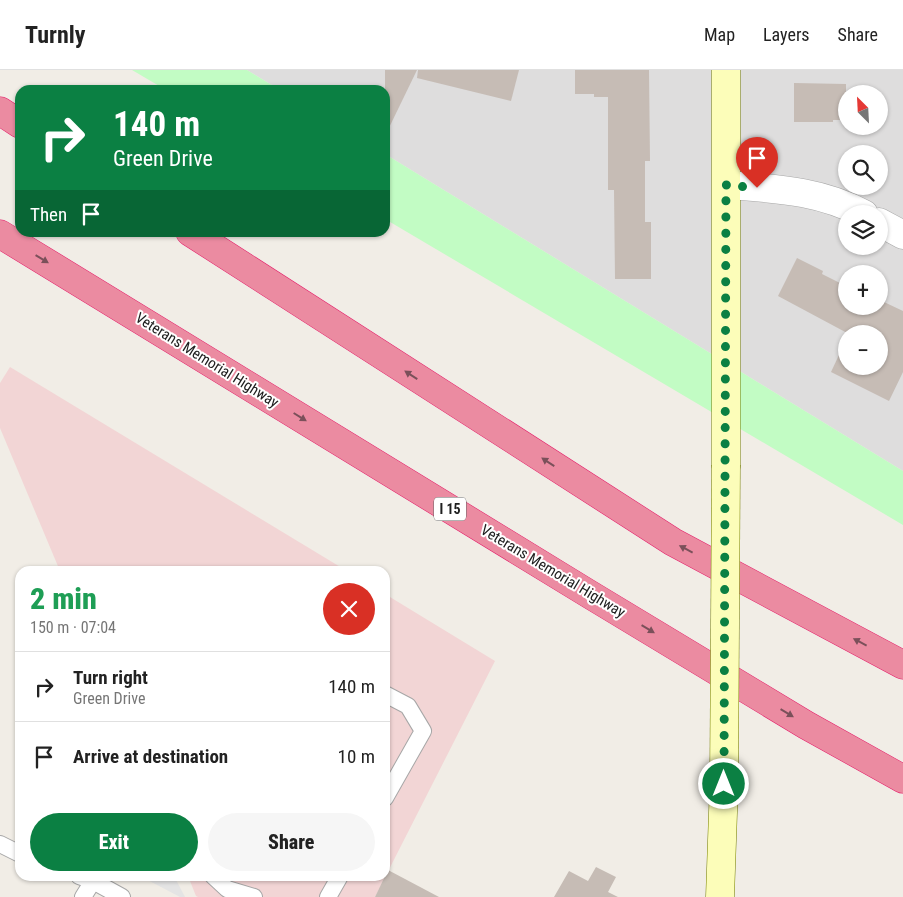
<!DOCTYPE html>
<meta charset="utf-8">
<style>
:root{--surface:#fff;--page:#f6f6f6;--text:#222;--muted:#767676;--line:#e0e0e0;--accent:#0b8043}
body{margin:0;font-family:"Roboto Condensed",sans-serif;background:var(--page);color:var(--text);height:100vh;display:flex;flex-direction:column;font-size:19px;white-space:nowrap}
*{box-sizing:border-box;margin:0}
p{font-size:16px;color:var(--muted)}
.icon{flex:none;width:28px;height:28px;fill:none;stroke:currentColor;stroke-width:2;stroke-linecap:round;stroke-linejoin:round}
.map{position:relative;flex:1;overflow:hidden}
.panel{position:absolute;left:15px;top:496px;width:375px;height:315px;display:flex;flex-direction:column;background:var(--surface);border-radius:15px;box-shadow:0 1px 4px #0004}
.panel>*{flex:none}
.top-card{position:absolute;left:15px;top:15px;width:375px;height:152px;border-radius:15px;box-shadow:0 1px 4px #0004;background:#0b8043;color:#fff;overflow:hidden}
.needle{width:32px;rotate:336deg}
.buttons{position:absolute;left:838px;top:15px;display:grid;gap:10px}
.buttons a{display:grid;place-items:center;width:50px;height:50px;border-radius:50%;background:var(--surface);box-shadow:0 1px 4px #0004;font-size:25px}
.pin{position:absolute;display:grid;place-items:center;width:42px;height:42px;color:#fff;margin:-51px -21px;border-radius:50% 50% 50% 0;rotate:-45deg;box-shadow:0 0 5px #0007}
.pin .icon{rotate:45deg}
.me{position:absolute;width:55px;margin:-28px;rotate:0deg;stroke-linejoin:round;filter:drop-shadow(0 0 4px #0008)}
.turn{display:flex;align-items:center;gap:18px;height:105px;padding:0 15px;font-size:22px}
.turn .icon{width:65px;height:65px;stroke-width:2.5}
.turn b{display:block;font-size:35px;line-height:42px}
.then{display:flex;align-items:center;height:48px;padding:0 15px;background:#0003;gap:10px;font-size:19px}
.round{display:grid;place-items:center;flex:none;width:52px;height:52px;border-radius:26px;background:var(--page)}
.head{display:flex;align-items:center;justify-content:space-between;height:85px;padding:0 15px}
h1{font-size:30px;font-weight:800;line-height:38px;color:#1e9e55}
.action{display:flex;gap:10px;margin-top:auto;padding:10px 15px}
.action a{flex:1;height:58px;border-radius:30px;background:var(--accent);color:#fff;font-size:20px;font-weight:800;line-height:58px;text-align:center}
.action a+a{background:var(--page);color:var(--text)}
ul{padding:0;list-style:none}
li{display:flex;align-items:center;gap:15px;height:70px;padding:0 15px;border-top:1px solid var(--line)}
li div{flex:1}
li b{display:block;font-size:19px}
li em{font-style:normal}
header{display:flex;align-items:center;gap:30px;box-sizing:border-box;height:70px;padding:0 25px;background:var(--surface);border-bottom:1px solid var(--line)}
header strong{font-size:24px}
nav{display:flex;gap:28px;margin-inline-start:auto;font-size:18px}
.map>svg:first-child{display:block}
.residential{fill:#dedddd;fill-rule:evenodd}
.commercial{fill:#f2d5d5}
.park{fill:#c2fcc4}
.parking{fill:#e4e4e4}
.building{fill:#c6bcb5}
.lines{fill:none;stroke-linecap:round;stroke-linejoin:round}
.lane-casing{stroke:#a7a7a7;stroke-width:18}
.street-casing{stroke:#a7a7a7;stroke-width:29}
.secondary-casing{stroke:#757e00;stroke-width:29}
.highway-casing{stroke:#e41e6a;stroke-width:29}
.lane{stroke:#fff;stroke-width:16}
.street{stroke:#fff;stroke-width:28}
.secondary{stroke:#fcfdb9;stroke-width:28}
.highway{stroke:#eb8ba1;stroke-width:28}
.secondary-bridge-casing{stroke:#757e00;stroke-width:29;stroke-linecap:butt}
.secondary-bridge{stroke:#fcfdb9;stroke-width:28}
.oneway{fill:#7b505a}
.route{stroke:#0b8043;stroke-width:9;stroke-dasharray:0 16.2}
.labels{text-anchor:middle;stroke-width:4;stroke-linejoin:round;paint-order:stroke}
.shield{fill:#fff;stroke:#636363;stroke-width:1}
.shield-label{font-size:14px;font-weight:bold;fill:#202020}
.street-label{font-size:15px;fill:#202020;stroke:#fff}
</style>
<header>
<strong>Turnly</strong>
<nav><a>Map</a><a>Layers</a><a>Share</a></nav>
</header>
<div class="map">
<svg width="903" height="827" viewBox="0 0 903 827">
<rect width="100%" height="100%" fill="#f1ede6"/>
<path class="residential" d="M247 0H903V401L385 84V20H280ZM846 24H879V56H846ZM846 84H879V116H846ZM846 144H879V176H846ZM846 204H879V236H846ZM846 264H879V296H846Z"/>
<g class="commercial">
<path d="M10 297 347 501H60L0 358V313Z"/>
<path d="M385 524 495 591 375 827H198L196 826 188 806H385Z"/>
</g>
<g class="park">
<path d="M132 0H247L280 20H166Z"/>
<path d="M385 84 903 401V455L385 149Z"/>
</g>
<path class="parking" d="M140 806H174L185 827H180Z"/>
<g class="building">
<path d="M385 0H417L385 66Z"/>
<path d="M418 0H519L511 31 417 8Z"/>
<path d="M575 0H649L650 91H645V152H651V209H615L614 120H608V27H594V24H575Z"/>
<path d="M794 13 846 14V50H833V52H794Z"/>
<path d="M797 188 823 201 822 204 846 216V236H879V233L883 235 884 232 903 241V302L889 331 831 302 846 270V296H879V264H849L778 226Z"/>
<path d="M596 797 616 807 608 822 618 827H554L569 801 588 811Z"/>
<path d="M388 800 439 827H375Z"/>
</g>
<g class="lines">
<defs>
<g id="lane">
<path d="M385 624 408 636 423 661 385 728"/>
<path d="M0 774 20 784"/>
<path d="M79 806 93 811 122 827"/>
<path d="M213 806 227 819 254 827"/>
<path d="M83 827 93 811"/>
<path d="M328 827 340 806"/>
</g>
<g id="street">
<path d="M727 115C776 119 819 120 864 144"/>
<path d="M879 152 903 165"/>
</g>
<g id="secondary">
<path d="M726 0V395"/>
<path d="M720 827 724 714"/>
</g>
<g id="highway">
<path d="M0 41 20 54"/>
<path d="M190 162 673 472 903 595"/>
<path d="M0 164 589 524 806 655 903 709"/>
</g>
</defs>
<use href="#lane" class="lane-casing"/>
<use href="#street" class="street-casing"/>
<use href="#secondary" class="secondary-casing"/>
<use href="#highway" class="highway-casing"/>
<use href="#lane" class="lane"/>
<use href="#street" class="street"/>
<use href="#secondary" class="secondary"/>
<use href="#highway" class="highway"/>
<defs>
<path id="secondary-bridge" d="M724 714 726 395"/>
</defs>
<use href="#secondary-bridge" class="secondary-bridge-casing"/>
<use href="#secondary-bridge" class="secondary-bridge"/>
</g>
<defs><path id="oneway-solid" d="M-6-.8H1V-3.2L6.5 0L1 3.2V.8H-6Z" transform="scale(1.25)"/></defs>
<g class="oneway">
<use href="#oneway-solid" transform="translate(42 189) rotate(31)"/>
<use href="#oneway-solid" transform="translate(411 305) rotate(-147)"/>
<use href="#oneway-solid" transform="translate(300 347) rotate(32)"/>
<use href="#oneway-solid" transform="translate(548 392) rotate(-147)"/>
<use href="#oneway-solid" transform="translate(686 479) rotate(-152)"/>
<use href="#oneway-solid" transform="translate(648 559) rotate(31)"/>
<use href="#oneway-solid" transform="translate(860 572) rotate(-152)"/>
<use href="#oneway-solid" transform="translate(787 643) rotate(31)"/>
</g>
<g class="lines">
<path class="route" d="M724 714 726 115 757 118"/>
</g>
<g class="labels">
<rect class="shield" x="434" y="427.5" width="32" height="23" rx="4"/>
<g class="shield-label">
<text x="450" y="444">I 15</text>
</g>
<g class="street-label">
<text transform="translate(207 290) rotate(32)" y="5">Veterans Memorial Highway</text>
<text transform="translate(553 501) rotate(31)" y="5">Veterans Memorial Highway</text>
</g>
</g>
</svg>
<div class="buttons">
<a><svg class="needle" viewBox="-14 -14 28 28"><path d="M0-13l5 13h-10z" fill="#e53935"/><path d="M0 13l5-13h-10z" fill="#767676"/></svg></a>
<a><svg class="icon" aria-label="search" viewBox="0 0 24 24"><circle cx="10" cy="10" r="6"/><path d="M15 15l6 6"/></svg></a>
<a><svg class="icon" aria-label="layers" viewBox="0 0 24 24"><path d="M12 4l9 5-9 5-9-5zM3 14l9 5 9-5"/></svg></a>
<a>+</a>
<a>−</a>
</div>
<div class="pin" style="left:757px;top:118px;background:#d93025"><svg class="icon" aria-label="arrive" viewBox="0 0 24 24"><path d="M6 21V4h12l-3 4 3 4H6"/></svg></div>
<svg class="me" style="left:724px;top:714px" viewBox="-20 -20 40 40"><circle r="17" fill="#0b8043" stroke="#fff" stroke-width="3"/><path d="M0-11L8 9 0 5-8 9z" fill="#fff"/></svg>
<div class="top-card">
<div class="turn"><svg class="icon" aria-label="right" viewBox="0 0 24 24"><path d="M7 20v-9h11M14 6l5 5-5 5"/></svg><div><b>140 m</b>Green Drive</div></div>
<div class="then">Then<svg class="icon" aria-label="arrive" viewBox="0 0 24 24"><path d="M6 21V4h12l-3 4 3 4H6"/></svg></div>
</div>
<section class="panel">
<div class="head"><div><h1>2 min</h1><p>150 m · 07:04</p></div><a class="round" style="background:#d93025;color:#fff"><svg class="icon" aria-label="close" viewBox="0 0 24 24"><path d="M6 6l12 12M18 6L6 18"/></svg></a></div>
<ul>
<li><svg class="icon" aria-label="right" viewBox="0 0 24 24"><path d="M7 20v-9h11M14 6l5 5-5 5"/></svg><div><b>Turn right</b><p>Green Drive</p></div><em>140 m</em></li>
<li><svg class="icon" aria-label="arrive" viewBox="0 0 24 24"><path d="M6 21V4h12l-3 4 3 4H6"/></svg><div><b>Arrive at destination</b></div><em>10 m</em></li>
</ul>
<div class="action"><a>Exit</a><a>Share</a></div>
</section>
</div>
